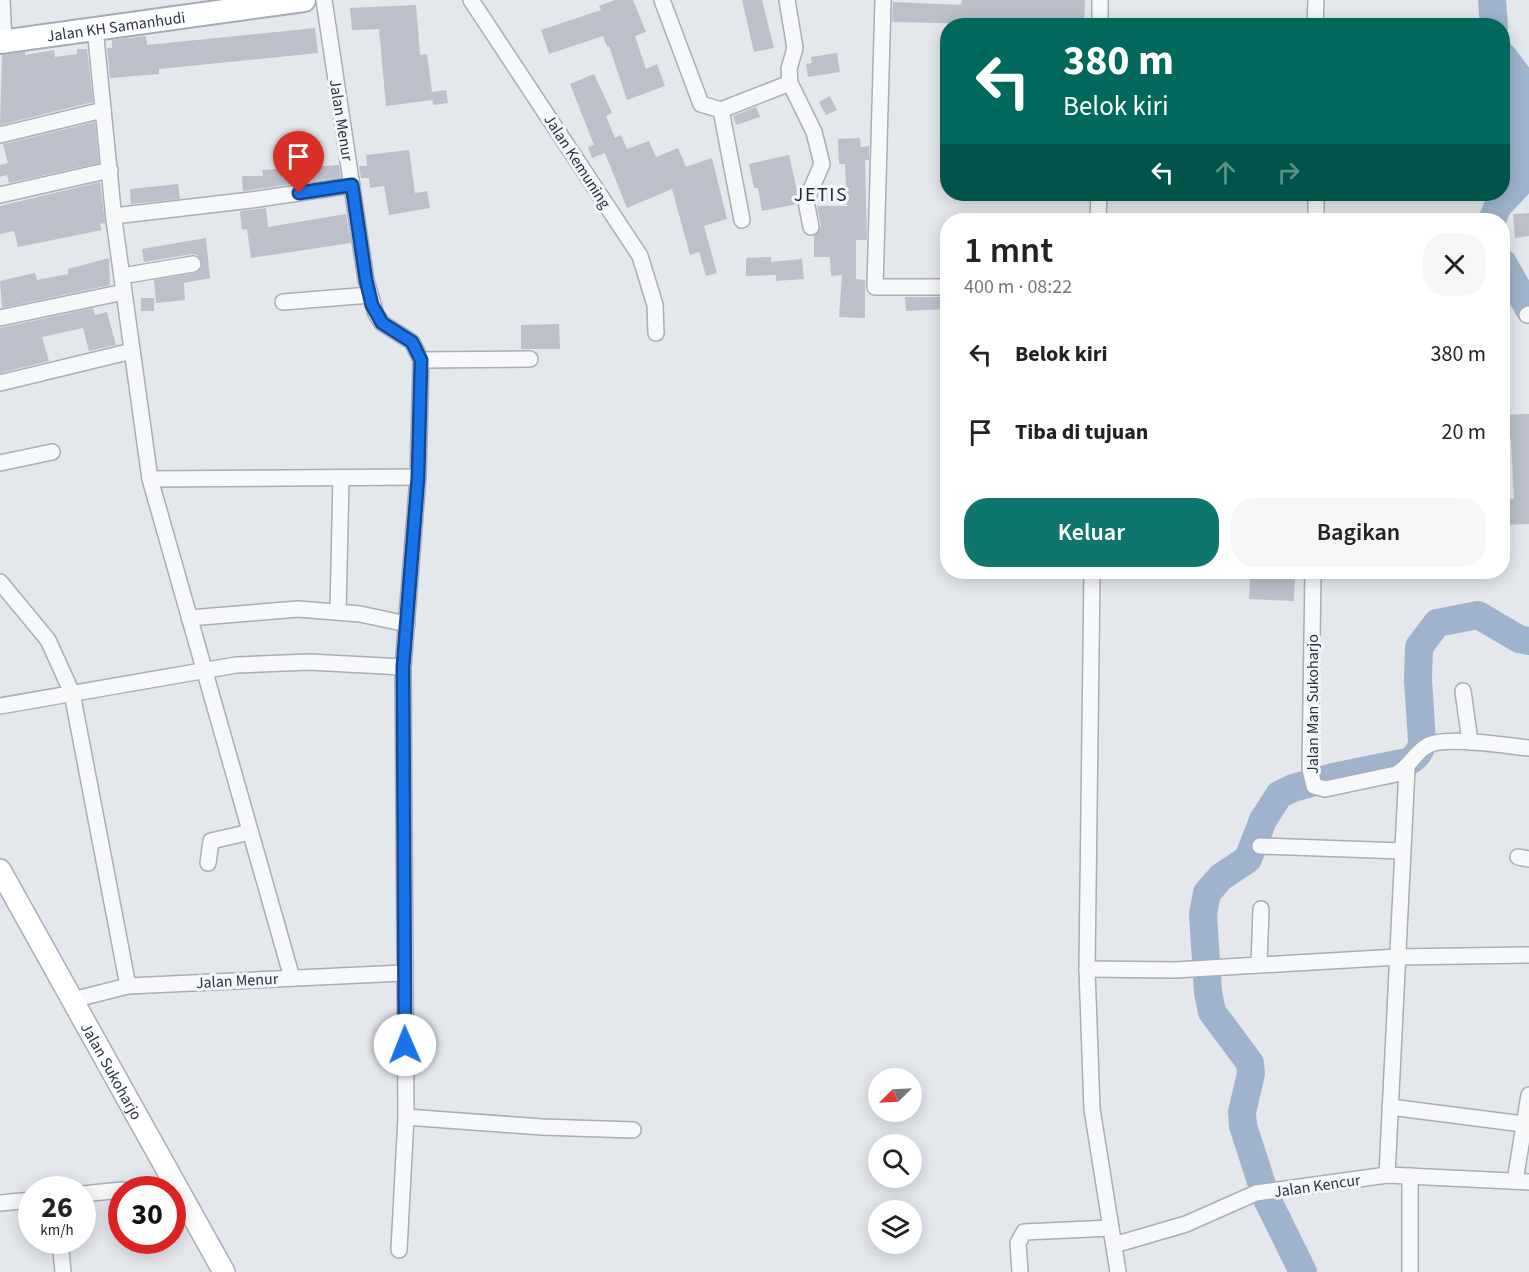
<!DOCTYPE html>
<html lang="id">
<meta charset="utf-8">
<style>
:root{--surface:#fff;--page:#f6f6f6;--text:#222;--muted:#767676;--accent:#0f766e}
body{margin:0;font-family:"Source Sans 3",sans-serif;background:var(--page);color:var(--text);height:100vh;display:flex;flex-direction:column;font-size:22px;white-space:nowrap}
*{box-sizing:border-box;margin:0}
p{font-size:20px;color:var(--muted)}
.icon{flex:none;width:33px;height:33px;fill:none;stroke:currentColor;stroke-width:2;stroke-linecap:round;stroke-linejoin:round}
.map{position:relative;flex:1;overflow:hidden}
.details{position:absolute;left:940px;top:213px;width:570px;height:366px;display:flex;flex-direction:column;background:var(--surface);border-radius:24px;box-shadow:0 3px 15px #0003}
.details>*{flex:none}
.guide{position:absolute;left:940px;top:18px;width:570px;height:183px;border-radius:24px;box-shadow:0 3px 15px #0003;background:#00695c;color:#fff;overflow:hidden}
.needle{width:39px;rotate:246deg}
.controls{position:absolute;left:868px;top:1068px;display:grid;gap:12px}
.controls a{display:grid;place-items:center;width:54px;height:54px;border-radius:50%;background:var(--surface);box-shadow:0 3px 15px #0003;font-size:30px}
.speed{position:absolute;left:18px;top:1176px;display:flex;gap:12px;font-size:30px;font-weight:700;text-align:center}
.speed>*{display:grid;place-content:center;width:78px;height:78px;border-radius:50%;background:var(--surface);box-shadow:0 3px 15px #0003;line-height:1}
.speed small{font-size:15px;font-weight:400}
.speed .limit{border:9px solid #d22;background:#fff;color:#111}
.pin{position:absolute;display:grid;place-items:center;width:51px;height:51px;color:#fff;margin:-62px -26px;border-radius:50% 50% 50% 0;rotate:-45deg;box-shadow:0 0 6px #0007}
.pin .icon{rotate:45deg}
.me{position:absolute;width:66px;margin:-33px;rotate:359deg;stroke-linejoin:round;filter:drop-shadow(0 0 4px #0008)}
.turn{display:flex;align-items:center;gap:21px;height:126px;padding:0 24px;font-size:27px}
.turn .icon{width:78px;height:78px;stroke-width:2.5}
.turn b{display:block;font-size:42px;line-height:51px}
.lanes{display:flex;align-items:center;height:57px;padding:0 24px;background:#0003;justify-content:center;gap:30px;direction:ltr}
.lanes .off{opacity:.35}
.round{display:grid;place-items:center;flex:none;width:63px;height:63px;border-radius:24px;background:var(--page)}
.headline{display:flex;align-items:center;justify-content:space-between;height:102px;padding:0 24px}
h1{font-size:36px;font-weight:600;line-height:45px}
.action{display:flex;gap:12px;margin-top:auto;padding:12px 24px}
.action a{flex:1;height:69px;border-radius:24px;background:var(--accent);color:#fff;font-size:24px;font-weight:600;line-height:69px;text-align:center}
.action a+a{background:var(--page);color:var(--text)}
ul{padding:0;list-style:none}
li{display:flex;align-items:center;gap:18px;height:78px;padding:0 24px}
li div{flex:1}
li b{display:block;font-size:22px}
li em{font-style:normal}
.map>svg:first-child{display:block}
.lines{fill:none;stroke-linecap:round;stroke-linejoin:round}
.river{stroke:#9fb4cc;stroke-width:28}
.building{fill:#bbc0ca}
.street-casing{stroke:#a9aeb7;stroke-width:18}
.secondary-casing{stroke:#a9aeb7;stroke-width:24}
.primary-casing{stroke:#a3abb8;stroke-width:26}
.street{stroke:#f7f8fa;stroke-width:15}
.secondary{stroke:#fff;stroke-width:21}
.primary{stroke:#fff;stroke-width:22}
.route-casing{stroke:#114b97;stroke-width:15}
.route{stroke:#1a73e8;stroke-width:10}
.labels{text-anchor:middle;stroke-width:6;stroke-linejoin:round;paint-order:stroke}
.street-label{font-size:16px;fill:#2b3445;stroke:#f4f6f9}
.quarter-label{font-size:20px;letter-spacing:1.5px;fill:#1d2536;stroke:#f4f6f9}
</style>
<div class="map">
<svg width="1529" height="1272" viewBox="0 0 1529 1272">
<rect width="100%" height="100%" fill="#e4e7ec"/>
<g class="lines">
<g class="river">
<path d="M1492 0 1494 26"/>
<path d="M1492 220 1498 206 1517 186 1524 168 1520 79 1503 56"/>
<path d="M1503 263 1529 309"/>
<path d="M1303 1272 1266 1197 1243 1126 1242 1112 1251 1074 1250 1063 1212 1012 1208 992 1203 914 1207 893 1221 877 1248 859 1263 820 1279 795 1293 788 1333 777 1407 762C1416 758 1421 751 1422 742L1418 680 1419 647 1437 623 1478 615 1519 639 1529 641"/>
</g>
</g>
<g class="building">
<path d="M615 0H633L646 32 635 36 646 69 657 64 665 86 627 100 609 46 607 47 603 36 549 54 541 30 601 10 599 6Z"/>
<path d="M742 0H762L774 48 754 52Z"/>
<path d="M962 0H1085L1084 26 892 22 893 2 961 5Z"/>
<path d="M416 5 420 55 427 54 432 92 446 90 448 103 433 105 432 95 433 100 386 106 379 29 352 30 350 8Z"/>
<path d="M315 28 318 53 159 69V74L110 78 107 48H112V40L146 36 147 45Z"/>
<path d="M77 49H87L93 102 0 125 2 55 25 52V55L54 50 55 57 77 54Z"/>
<path d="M837 53 840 72 808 77 806 64 812 63 811 57Z"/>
<path d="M594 74 612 113 606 116 615 138 621 135 627 149 649 141 656 157 678 148 686 167 712 158 727 219 704 226 717 273 706 276 699 252 690 255 672 189 627 208 605 153 592 158 588 147 594 145 570 84Z"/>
<path d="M830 96 837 110 826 115 819 102Z"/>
<path d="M756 107 760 117 736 125 733 116Z"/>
<path d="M95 122 99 163 9 183 7 175 0 177V165L8 163 3 144Z"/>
<path d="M860 138 861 147 869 146V160H865L867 240H856V279L865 280V318L839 317 842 275 831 276 830 257H814V236L821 226 817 206H847L845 164H839L838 139Z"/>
<path d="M409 150 415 193 427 191 430 208 389 215 384 186 370 188 369 178H361L359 166H367L366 155Z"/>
<path d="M789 155 798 195 797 204 762 211 758 188H754L749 164Z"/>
<path d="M339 165 341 177 243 191 242 176H263L262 170Z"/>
<path d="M100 182 105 223 100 224 102 230 18 247 14 231 0 234V206Z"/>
<path d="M178 184 180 199 131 204 130 189Z"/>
<path d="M266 208 268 227 346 214 351 243 251 258 247 229 242 230 240 211Z"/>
<path d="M1529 213V236L1515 238 1513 214Z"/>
<path d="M206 238 210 278 184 283 185 300 156 303 154 280 195 273 202 268V262L197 255 192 254 144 262 142 249Z"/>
<path d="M771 257V262L802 259 804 279 776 281V275L746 276V258Z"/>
<path d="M109 258 110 285 2 308 0 281 35 273 37 280 68 274V269Z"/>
<path d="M905 297H948V309L906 311Z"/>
<rect x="141" y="298" width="13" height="13"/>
<path d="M93 308 95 315 107 312 116 345 89 351 83 328 42 337 49 361 0 373V328Z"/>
<path d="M559 324 560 349H521V325Z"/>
<path d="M1529 414V524L1503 525V500L1514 499 1511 439H1503V415Z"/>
<path d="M1263 572 1295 573 1294 601 1249 599 1250 576H1263Z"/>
</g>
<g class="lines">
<defs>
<g id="street">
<path d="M2 0 4 42"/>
<path d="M324 0 366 280 376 314 382 323 412 342 421 360 418 477 403 667 406 1117 399 1250"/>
<path d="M471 0 640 256 655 305 656 333"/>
<path d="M662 0 701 104 721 110 790 83"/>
<path d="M787 0 795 48 789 69 790 83 814 132 822 164 806 201 811 227"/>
<path d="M883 0 875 287H948"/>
<path d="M1100 26V0"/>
<path d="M1315 26 1316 0"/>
<path d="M95 28 114 220 150 479 292 978"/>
<path d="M721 110 742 220"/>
<path d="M0 135 103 110"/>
<path d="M0 195 110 170"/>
<path d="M114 216 251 200 352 185"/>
<path d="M1098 220 1099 194"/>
<path d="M1316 220V194"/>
<path d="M122 276 193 264"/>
<path d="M283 302 370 295"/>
<path d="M1527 315 1529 314"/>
<path d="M0 318 124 292"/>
<path d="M421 360 530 359"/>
<path d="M0 383 132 351"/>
<path d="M0 463 52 452"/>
<path d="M150 479 418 477"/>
<path d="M1092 572 1087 969 1092 1109 1118 1272"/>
<path d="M1313 572 1310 769 1314 786 1325 789 1396 774C1410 767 1414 753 1427 746 1444 735 1508 746 1529 748"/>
<path d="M0 582 48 640 72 693 128 986"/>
<path d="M338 612 341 478"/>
<path d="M189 618 298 609 360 614 407 624"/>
<path d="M1463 691 1470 742"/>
<path d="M0 706 236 665 309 662 403 667"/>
<path d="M1260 846 1402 851"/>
<path d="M1518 857 1529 859"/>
<path d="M208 863 211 841 250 832"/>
<path d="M1259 965 1261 909"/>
<path d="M1087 969 1175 970 1398 957 1529 955"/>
<path d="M72 1000 128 986 403 973"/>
<path d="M1390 1107 1523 1124"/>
<path d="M406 1117 542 1127 633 1130"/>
<path d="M1387 1175 1407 768"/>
<path d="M1410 1176V1272"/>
<path d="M1515 1181 1529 1095"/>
<path d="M129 1190 177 1184"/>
<path d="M82 1194 122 1190"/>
<path d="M0 1203 32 1200"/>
<path d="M60 1240 63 1272"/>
<path d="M1114 1245 1186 1224 1256 1193 1387 1175 1529 1182"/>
<path d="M1020 1272 1018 1243 1024 1232 1111 1228"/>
</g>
<g id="secondary">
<path id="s1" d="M0 870 224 1272"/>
</g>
<g id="primary">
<path id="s2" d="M0 42 304 0"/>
</g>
</defs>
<use href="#street" class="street-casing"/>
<use href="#secondary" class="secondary-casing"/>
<use href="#primary" class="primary-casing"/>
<use href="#street" class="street"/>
<use href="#secondary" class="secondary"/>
<use href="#primary" class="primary"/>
</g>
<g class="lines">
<defs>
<path id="route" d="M299 193 352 185 366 280 372 305 382 323 412 342 421 360 418 477 403 667 405 1045"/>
</defs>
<use href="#route" class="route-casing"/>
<use href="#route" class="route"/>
</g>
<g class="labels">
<g class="street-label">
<text dy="6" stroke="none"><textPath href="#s2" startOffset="117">Jalan KH Samanhudi</textPath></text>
<text transform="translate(342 120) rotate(81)" y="6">Jalan Menur</text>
<text transform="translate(578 161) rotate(57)" y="6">Jalan Kemuning</text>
<text transform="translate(1312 704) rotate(-90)" y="6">Jalan Man Sukoharjo</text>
<text transform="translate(237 980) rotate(-3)" y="6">Jalan Menur</text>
<text dy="6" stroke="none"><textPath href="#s1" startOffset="230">Jalan Sukoharjo</textPath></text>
<text transform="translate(1317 1185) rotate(-8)" y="6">Jalan Kencur</text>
</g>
<g class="quarter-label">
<text x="821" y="201">JETIS</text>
</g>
</g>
</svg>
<div class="controls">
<a><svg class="needle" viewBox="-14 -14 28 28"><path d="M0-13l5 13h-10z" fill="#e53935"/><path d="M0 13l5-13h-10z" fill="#767676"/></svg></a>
<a><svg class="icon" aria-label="search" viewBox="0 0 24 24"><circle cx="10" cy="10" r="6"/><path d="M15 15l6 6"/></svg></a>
<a><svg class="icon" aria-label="layers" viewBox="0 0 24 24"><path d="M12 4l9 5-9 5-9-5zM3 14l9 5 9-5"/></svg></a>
</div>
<div class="speed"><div>26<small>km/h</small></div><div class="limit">30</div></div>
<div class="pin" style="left:299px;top:193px;background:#d93025"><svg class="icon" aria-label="arrive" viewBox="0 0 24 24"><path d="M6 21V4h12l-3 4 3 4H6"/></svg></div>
<svg class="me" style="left:405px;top:1045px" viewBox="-20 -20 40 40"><circle r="19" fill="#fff"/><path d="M0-13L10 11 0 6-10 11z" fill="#1a73e8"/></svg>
<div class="guide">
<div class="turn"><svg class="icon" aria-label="left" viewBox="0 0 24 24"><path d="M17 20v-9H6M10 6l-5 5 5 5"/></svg><div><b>380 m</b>Belok kiri</div></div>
<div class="lanes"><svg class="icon" aria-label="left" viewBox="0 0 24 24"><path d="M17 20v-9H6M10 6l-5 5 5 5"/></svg><svg class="icon off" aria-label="ahead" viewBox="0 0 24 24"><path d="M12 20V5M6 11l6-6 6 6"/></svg><svg class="icon off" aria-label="right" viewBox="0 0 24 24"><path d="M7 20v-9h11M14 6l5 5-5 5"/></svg></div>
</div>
<section class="details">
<div class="headline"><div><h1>1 mnt</h1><p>400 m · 08:22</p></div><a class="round"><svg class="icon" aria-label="close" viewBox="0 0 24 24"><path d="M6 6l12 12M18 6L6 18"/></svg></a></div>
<ul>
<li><svg class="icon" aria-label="left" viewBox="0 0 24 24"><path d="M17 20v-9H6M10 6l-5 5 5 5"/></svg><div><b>Belok kiri</b></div><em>380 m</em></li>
<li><svg class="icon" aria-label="arrive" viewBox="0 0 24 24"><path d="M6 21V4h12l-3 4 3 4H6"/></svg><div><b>Tiba di tujuan</b></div><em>20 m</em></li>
</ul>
<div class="action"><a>Keluar</a><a>Bagikan</a></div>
</section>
</div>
